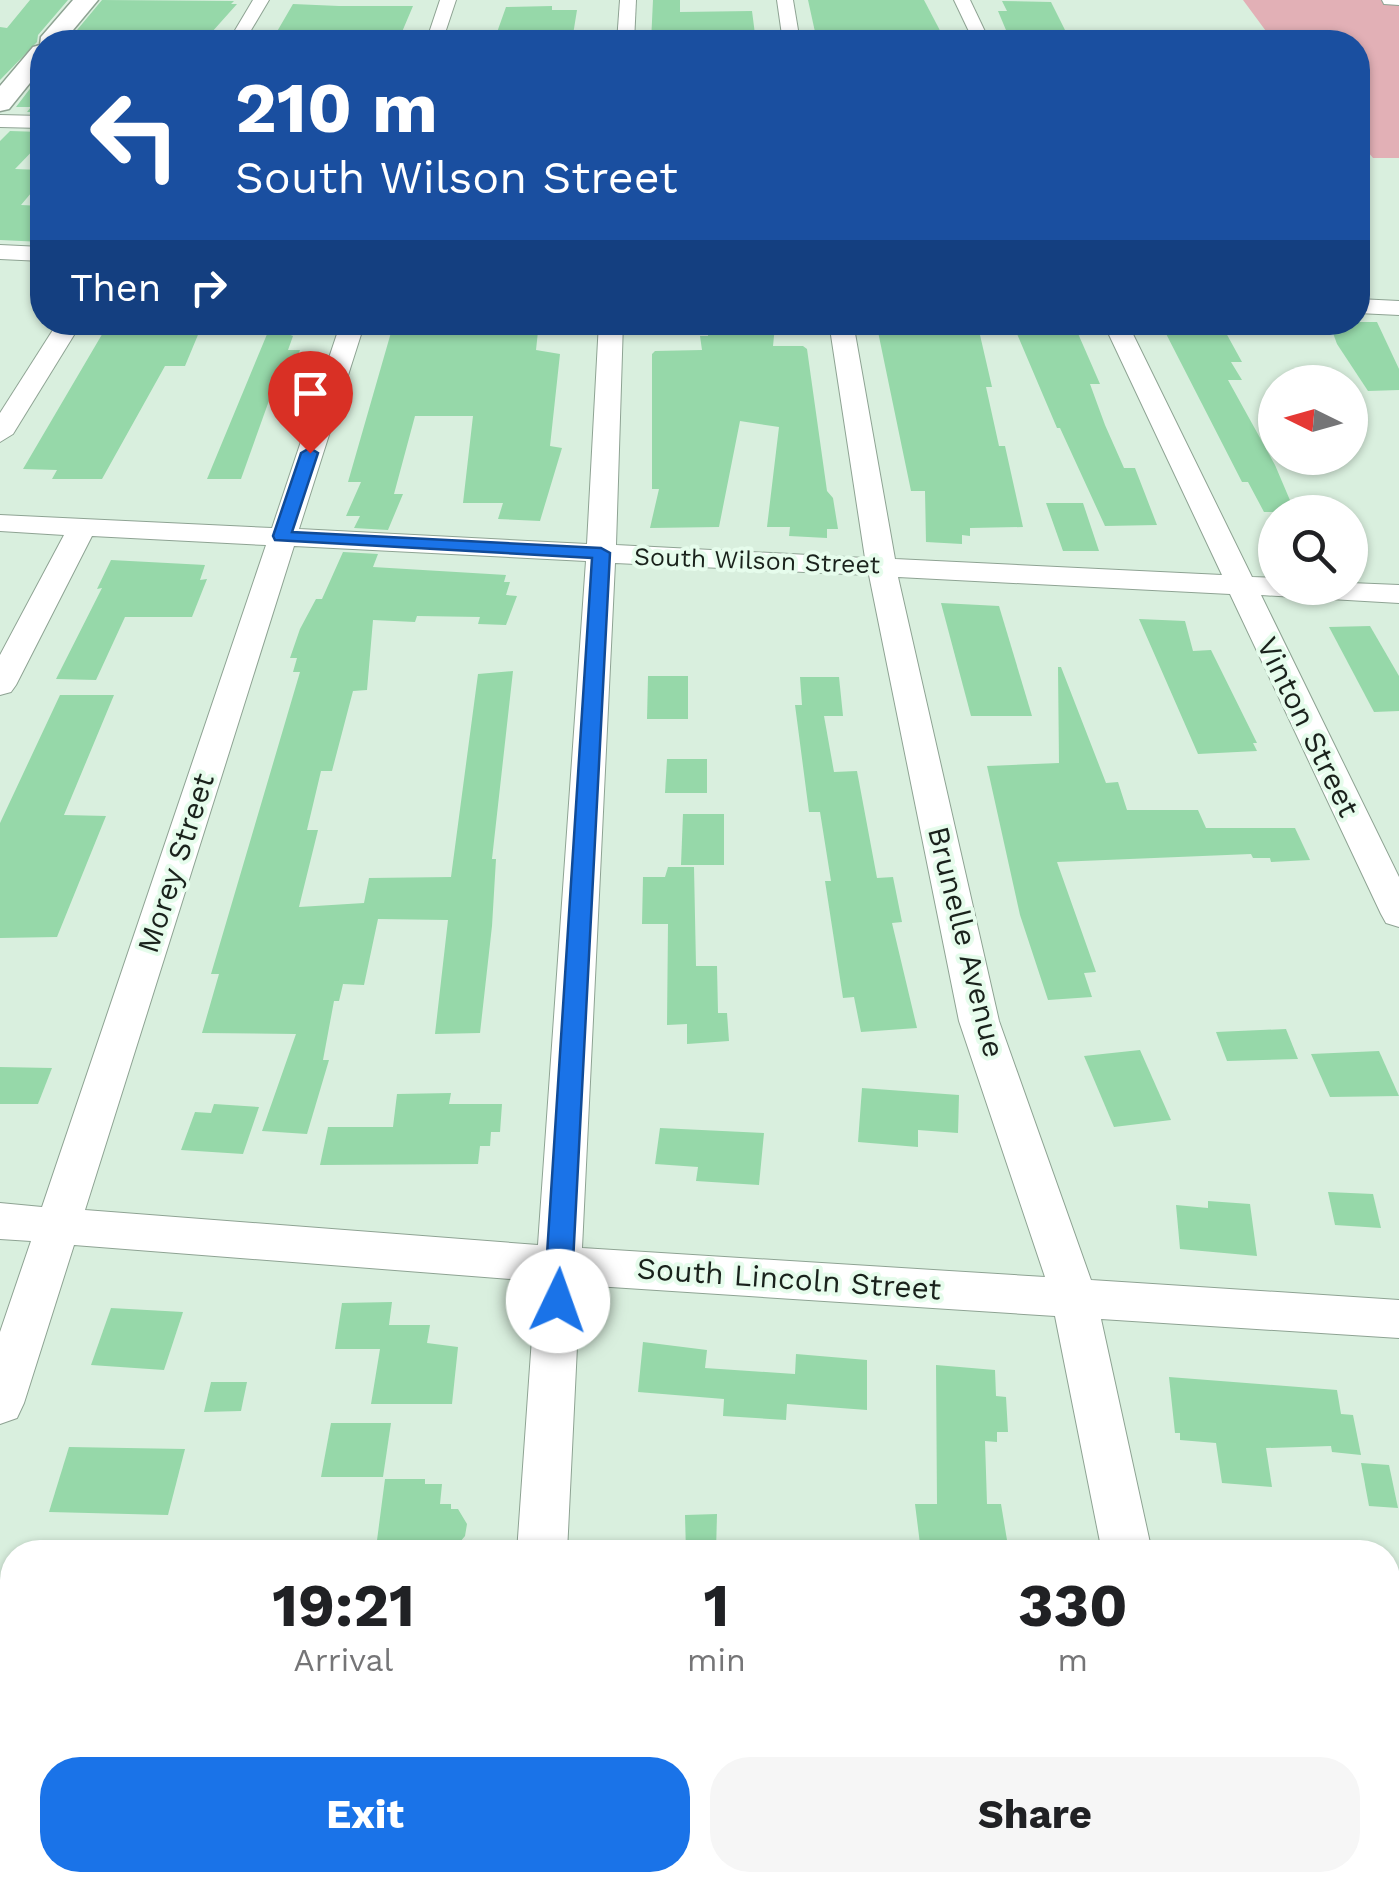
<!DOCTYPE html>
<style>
:root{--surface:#fff;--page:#f6f6f6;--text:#202124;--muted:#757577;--accent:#1a73e8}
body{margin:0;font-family:"Work Sans",sans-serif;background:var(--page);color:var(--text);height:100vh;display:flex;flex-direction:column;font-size:38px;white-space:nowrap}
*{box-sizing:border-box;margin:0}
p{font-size:32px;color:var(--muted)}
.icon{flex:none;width:55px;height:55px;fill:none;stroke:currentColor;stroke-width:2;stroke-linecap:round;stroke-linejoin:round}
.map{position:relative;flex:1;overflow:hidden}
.panel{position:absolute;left:0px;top:1540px;width:1400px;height:352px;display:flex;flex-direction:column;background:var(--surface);border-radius:40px 40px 0 0;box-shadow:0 2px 8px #0004}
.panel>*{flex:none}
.banner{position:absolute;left:30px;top:30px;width:1340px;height:305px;border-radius:40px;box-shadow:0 2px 8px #0004;background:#1a4fa0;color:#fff;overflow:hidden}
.needle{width:65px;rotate:275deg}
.tools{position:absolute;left:1258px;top:365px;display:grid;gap:20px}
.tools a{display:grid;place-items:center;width:110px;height:110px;border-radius:50%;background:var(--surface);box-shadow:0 2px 8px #0004;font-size:50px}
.pin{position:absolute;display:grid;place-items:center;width:85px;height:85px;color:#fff;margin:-102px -42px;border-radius:50% 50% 50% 0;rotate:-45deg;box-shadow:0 0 10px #0007}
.pin .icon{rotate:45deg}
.me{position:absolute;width:110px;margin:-55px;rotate:3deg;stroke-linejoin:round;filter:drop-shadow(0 0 8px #0008)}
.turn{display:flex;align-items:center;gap:35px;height:210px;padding:0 40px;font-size:45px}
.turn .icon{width:130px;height:130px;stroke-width:2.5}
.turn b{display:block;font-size:70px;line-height:85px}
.then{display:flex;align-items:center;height:95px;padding:0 40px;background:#0003;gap:20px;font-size:38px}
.eta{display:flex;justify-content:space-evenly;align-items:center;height:170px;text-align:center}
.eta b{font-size:60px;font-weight:700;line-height:70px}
.button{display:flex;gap:20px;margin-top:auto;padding:20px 40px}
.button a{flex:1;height:115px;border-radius:40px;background:var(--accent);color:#fff;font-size:40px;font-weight:700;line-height:115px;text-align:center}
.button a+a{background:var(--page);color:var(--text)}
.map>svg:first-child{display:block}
.green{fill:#e2b0b6}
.building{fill:#96d8a9}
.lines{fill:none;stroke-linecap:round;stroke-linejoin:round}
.street-casing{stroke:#8ea393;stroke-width:2}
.secondary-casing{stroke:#8ea393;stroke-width:3}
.street{fill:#fff;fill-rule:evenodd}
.secondary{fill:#fff;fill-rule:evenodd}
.route{fill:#1a73e8;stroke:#114b97;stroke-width:2.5}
.labels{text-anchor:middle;stroke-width:8;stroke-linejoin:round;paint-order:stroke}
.far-street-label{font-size:25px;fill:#1a221c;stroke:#e6fcec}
.street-label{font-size:30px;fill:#1a221c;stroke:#e6fcec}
</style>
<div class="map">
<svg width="1399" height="1891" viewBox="0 0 1399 1891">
<rect width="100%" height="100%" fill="#d9efde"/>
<path class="green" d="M1243 0H1399V158H1373L1358 140V42H1274Z"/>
<g class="building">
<path d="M30 0H68L38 35 37 42 0 80V27L7 28Z"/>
<path d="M102 0 234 1 231 4H237L203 42H67Z"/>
<path d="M653 0H680V12L752 11 756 42H651Z"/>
<path d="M808 0H924L946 42 817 41Z"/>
<path d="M1002 1 1051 2 1066 32H1037L1042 42H1011L998 11H1007Z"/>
<path d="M293 4 339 6H413L399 39 335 42 339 35H275Z"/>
<path d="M552 6V10H577L572 41 495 38 506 7Z"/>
<path d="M42 73V112H27L31 107H16Z"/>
<path d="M10 131 42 132V141L15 169 42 170V180L21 205 42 206V242L0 240V141Z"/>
<path d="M394 322H539L536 350 560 354 550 446 562 448 540 521 498 519 503 503H463L473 416H415L394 494H403L388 530 354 528 360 516H346L361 482H348Z"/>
<path d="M876 322H977L992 387H986L999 446H1005L1023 527 970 528V536L962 535V544L926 542 925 491H911Z"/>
<path d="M1012 322H1073L1100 384H1090L1105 425 1124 468H1135L1157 525 1105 526 1060 428H1057Z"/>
<path d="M1160 322H1220L1242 362H1231L1242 380H1228L1275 465 1295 512H1264L1248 482H1242Z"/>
<path d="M1329 322H1377L1399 369V390L1368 391 1337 344Z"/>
<path d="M775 326 773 346H803L807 349 827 491 833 498 838 529H827V538L789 536 790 527H767L779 427 740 421 719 527 650 528 659 489H652V354L655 351 702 350 700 336H708V327Z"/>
<path d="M270 327 293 336 288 350H300L296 360 324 361 315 387H287L284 395H271L241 479H207Z"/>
<path d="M200 330 185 366H165L102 479H52L57 470 23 469 104 331Z"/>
<path d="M1046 503H1083L1099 551H1063Z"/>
<path d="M343 552 378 554 373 567 506 575 504 582H510L506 595 517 596 506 625 478 624 480 617 417 616 415 622 373 620 367 690 353 691 332 771H321L307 830H318L299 907 364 903 369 878 451 877 478 674 513 671 492 859H496L492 926 480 1033 435 1034 448 920 378 919 364 985 343 984 339 1001H334L323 1060H329L307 1134 262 1131 296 1034 202 1033 219 974H211L300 672H293L297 658H290L300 629 316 599H322Z"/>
<path d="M111 560 205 565 200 580 207 579 192 617H125L96 680 56 679 102 588 97 589Z"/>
<path d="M941 603 999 606 1032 716H971Z"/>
<path d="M1139 619 1185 621 1193 651 1211 650 1257 743H1253L1257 751 1198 754Z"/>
<path d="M1370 626 1399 676V711L1374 712 1329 627Z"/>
<path d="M1058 667H1061L1106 783 1118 782 1127 810H1198L1206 828H1295L1310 860 1271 862 1270 858H1253L1251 854 1057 862 1096 972 1084 973 1092 997 1048 1000 1020 915 987 766 1059 763Z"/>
<path d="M648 676H688V719H647Z"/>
<path d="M800 677H839L843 716H824L834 772 857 771 877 878 893 877 902 922 892 923 917 1028 861 1032 854 997 843 998 825 881H831L820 812H809L795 705H802Z"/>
<path d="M60 695H114L64 815 106 816 57 937 0 938V823Z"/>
<path d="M667 759H707V793H665Z"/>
<path d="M683 814H724V865H681Z"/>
<path d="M668 867H694L696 966H717L718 1013H727L729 1041 687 1044V1024L667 1025 668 924H642L643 877H665Z"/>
<path d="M1286 1029 1298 1059 1227 1061 1216 1032Z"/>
<path d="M1140 1050 1171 1120 1114 1127 1084 1056Z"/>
<path d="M1379 1051 1399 1096 1330 1097 1311 1054Z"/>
<path d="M0 1067 52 1068 38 1104H0Z"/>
<path d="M862 1088 959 1095 958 1133 918 1130V1147L858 1142Z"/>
<path d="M451 1093 449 1104H502L500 1132H491L490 1146H480L478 1164 320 1165 328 1127H393L397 1094Z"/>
<path d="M214 1104 259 1107 243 1154 181 1150 195 1112 211 1113Z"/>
<path d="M660 1128 764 1133 759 1185 696 1181 698 1167 655 1164Z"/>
<path d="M1328 1192 1373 1194 1381 1228 1335 1225Z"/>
<path d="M1208 1201 1250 1204 1257 1256 1180 1249 1176 1205 1208 1208Z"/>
<path d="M392 1302 389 1325H430L427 1343 458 1347 452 1404H371L380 1349H335L342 1303Z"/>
<path d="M111 1308 183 1312 164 1370 91 1365Z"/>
<path d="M643 1342 707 1350 705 1368 795 1374 796 1354 867 1360V1410L787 1404 786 1420 723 1416 724 1399 638 1392Z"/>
<path d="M936 1365 995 1370 996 1396 1006 1397 1008 1432H997V1442L985 1441 987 1504H1001L1009 1552H921L915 1504H937Z"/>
<path d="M1169 1377 1337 1390 1341 1414 1353 1415 1361 1455 1332 1452 1331 1446 1266 1448 1272 1487 1222 1483 1216 1443 1180 1440V1433H1175Z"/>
<path d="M211 1382H247L241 1411 204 1412Z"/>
<path d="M331 1423H391L383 1477H321Z"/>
<path d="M69 1447 185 1449 168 1515 49 1512Z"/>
<path d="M1361 1463 1389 1465 1398 1508 1369 1506Z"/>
<path d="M385 1479H425V1484H442L440 1504H451V1509H458L467 1524 465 1536 455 1548H376Z"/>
<path d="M717 1514 716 1552H686L685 1515Z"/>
</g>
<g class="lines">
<defs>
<g id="street">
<path d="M253 0H269L244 42H228Z"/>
<path d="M440 0H456L442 42H426Z"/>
<path d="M620 0H636L634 42H617Z"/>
<path d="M777 0H793L800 42H783Z"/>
<path d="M954 0H970L990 42H974Z"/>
<path d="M1382 0H1399V5L1384 4Z"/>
<path d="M0 115 42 116V128L0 127Z"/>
<path d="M0 245 42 247V261L0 259Z"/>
<path d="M1358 299 1399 301V315L1358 313Z"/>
<path d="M58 322H82L13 434 0 442V413Z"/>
<path d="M341 322H365L299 529 587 544 599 322H623L616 545 865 558 829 322H853L895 559 1222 575 1103 322H1127L1252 577 1275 578V588H1350V583L1399 585V603L1261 595 1399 877V927L1386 923 1381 914 1230 594 898 577 999 1021 1091 1280 1399 1300V1338L1101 1319 1152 1552H1102L1055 1316 580 1285 567 1552H517L536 1281 74 1245 24 1403 17 1418 0 1424V1332L31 1241 0 1239V1203L42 1207 266 545 92 536 16 685 11 692 0 695V655L64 535 0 531V515L272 528ZM294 546 586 561 538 1245 85 1210ZM615 563 869 575 959 1021 1045 1277 582 1248Z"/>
<rect x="492" y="1880" width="58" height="11"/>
<rect x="1141" y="1880" width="58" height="11"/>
</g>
<path id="secondary" d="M73 0H98L63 42H42V68L9 109 0 111V86L33 47 40 45 41 37Z"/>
</defs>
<use href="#street" class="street-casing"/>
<use href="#secondary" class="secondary-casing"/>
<use href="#street" class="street"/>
<use href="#secondary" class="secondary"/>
</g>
<path class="route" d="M310 448 318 453 292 532 601 548 610 553 571 1301 567 1309 558 1312 548 1309 544 1301 592 558 275 540 273 536 301 453Z"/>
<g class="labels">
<g class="far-street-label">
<text transform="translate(757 560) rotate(2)" y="9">South Wilson Street</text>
</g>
<g class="street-label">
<text transform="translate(1308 727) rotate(64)" y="10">Vinton Street</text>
<text transform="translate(176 863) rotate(-72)" y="10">Morey Street</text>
<text transform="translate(966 942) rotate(76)" y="10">Brunelle Avenue</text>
<text transform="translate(789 1279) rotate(4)" y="10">South Lincoln Street</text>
</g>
</g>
</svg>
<div class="tools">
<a><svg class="needle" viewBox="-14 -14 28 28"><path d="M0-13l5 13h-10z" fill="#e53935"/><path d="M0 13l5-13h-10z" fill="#757577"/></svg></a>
<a><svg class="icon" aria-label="search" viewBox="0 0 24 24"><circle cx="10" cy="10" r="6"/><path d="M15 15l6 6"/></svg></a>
</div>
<div class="pin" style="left:310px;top:453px;background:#d93025"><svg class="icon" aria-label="arrive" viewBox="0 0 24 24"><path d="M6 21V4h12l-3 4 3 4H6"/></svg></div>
<svg class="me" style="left:558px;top:1301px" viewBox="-20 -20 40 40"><circle r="19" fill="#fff"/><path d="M0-13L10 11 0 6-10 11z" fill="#1a73e8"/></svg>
<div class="banner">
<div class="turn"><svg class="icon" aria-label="left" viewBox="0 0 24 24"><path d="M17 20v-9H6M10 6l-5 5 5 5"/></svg><div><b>210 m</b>South Wilson Street</div></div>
<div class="then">Then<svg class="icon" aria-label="right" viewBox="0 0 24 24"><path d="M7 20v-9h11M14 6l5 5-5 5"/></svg></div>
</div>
<section class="panel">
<div class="eta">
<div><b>19:21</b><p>Arrival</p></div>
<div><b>1</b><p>min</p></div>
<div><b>330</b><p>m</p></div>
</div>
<div class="button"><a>Exit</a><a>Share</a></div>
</section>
</div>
